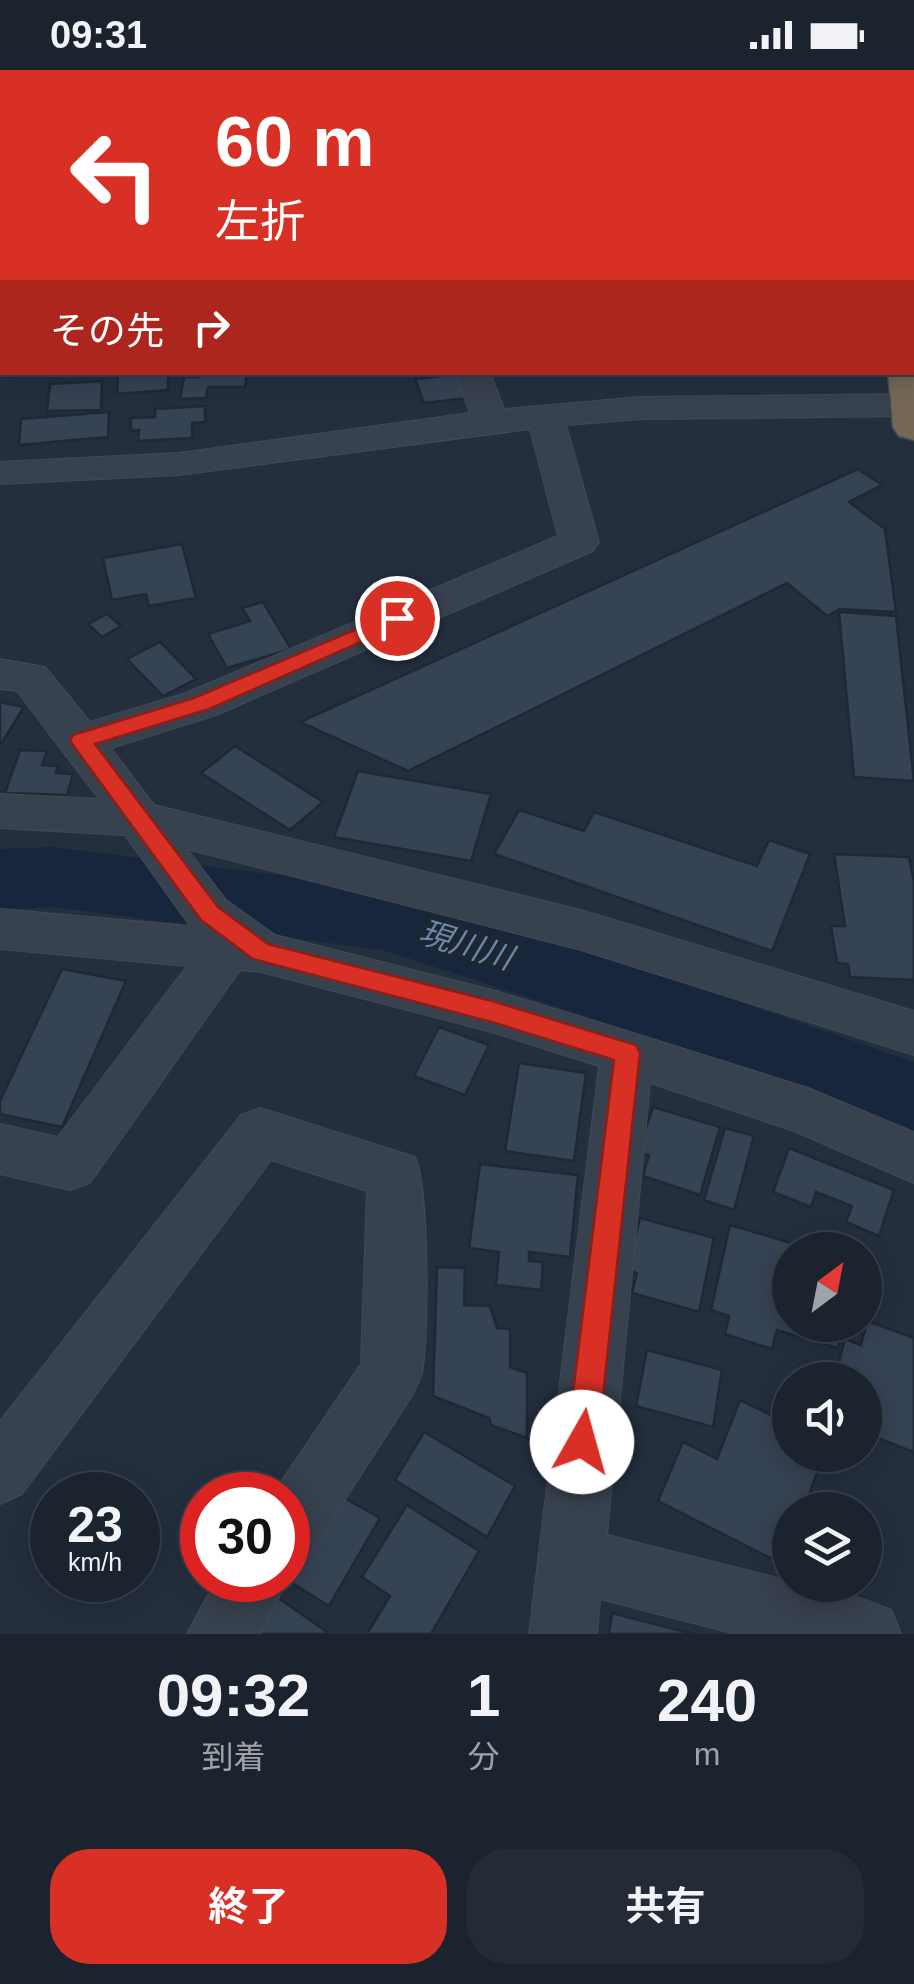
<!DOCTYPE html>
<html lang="ja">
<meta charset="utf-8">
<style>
:root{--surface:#1b232e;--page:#242b36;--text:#f1f3f6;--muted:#a0a4aa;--line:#39404a;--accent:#d93025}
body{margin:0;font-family:Helvetica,"Noto Sans JP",sans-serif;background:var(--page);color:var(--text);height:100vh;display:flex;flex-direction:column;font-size:38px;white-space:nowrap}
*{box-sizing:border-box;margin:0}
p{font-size:32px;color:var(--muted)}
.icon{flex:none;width:55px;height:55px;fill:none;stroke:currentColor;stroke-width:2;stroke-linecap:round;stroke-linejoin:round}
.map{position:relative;height:1564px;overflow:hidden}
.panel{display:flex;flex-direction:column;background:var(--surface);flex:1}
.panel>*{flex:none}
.banner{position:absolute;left:0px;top:0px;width:915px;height:305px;box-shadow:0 5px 25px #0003,0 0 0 2px var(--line);background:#d93025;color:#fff;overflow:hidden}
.needle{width:65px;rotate:32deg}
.buttons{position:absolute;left:772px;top:1162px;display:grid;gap:20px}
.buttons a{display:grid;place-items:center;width:110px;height:110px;border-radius:50%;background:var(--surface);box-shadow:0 5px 25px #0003,0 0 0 2px var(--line);font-size:50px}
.speed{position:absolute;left:30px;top:1402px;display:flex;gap:20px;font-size:50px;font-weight:700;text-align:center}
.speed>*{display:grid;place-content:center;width:130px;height:130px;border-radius:50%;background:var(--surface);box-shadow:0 5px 25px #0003,0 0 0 2px var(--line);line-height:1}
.speed small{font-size:25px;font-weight:400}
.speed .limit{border:15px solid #d22;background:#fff;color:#111}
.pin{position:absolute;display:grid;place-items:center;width:85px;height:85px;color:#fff;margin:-42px;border:5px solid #fff;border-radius:50%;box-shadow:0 2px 10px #0007}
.me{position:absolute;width:110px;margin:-55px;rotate:7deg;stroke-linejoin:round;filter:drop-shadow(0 0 8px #0008)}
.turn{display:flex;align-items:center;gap:35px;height:210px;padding:0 50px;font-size:45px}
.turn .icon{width:130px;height:130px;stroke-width:2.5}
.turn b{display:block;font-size:70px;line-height:85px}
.then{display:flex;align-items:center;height:95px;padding:0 50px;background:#0003;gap:20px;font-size:38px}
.eta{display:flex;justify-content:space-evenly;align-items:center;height:170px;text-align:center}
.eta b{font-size:60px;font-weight:700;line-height:70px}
.primary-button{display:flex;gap:20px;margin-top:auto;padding:20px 50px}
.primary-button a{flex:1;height:115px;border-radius:40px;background:var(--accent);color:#fff;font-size:40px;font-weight:700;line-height:115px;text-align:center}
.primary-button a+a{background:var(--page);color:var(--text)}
.status{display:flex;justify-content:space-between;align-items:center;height:70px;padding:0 50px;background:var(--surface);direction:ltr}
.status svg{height:28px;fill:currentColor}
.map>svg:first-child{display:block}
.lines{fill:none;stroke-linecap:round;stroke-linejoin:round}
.river{fill:#17263c;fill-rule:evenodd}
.building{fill:#364354;stroke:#1f2835;stroke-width:2.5}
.minor-casing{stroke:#414a57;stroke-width:2}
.highway-casing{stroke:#434c59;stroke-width:3}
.minor{fill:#38414e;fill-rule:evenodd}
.highway{fill:#746855;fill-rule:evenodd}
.route{fill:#d93025;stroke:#8d1f18;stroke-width:2.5}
.labels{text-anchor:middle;stroke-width:10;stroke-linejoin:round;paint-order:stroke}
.water-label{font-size:32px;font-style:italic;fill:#6d86a8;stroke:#1d2633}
</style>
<div class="status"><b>09:31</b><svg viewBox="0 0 49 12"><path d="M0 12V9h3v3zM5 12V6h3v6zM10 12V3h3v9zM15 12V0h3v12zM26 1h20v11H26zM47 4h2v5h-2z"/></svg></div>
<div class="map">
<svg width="914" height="1564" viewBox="0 0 914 1564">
<rect width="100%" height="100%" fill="#242f3e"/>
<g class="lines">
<path class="river" d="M53 777 383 818 627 893 914 992V1066L609 954 383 880 53 837 0 839V779Z"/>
</g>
<g class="building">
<path d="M168 302V320L117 324 118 304Z"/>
<path d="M200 302H247L245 317H208L206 328 180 329 184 307H199Z"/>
<path d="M459 304 468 328 424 333 415 309Z"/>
<path d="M102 311 101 340 47 341 50 314Z"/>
<path d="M205 336V352L192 353V368L138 371 139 360 131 361V348L155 347V339Z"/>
<path d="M109 342 108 367 19 375 21 349Z"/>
<path d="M858 399 882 415 849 432 885 459 896 542 840 539 827 546 787 513 408 701 300 652Z"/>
<path d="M182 474 196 528 149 536 146 524 112 530 103 488Z"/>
<path d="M263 532 291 579 227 598 208 564 250 551 242 538Z"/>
<path d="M839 542 896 546 914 711 854 707Z"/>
<path d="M107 544 121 556 102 567 88 554Z"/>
<path d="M160 572 196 609 163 626 127 589Z"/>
<path d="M0 632 24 637 1 674H0Z"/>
<path d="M235 676 323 732 290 760 201 703Z"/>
<path d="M20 680 47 681 42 695 58 696 56 703 73 704 67 725 5 723Z"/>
<path d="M358 701 491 724 471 791 334 767Z"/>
<path d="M519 740 584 761 594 742 757 796 769 770 810 784 772 881 494 784Z"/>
<path d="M834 784 909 787 914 812V910L850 907 848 894 837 893 831 856H845Z"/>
<path d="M62 899 126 911 62 1057 0 1044V1031Z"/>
<path d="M439 957 489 975 465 1025 414 1006Z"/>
<path d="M519 993 586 1003 574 1091 505 1081Z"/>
<path d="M653 1037 720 1057 700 1125 643 1106 649 1085 638 1082Z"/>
<path d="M725 1058 754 1066 734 1140 704 1130Z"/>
<path d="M789 1078 894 1120 879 1166 846 1152 852 1136 816 1122 811 1137 773 1122Z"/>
<path d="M480 1094 578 1105 570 1187 529 1182V1191L543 1192 541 1220 496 1215 499 1182 469 1178Z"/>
<path d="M640 1148 714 1168 699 1242 632 1223 637 1203 627 1200Z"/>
<path d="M730 1155 815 1180H790V1255H842L838 1278 777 1260 772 1279 725 1264 729 1246 711 1240Z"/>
<path d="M437 1197 465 1198 464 1235 490 1236 497 1258 510 1259V1297L527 1303V1368L491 1355 489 1348 433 1326Z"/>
<path d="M867 1251 914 1268V1382L865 1363V1310H834L845 1269 861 1275Z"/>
<path d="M647 1280 722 1300 713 1357 636 1336Z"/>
<path d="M740 1330 790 1354V1385H823L804 1440H790V1478L784 1495 658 1431 683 1372 717 1389Z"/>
<path d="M424 1362 515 1416 487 1467 395 1410Z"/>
<path d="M339 1425 380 1448 329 1536 289 1511Z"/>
<path d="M407 1435 479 1481 431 1564H367L390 1526 362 1507Z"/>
<path d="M274 1525 330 1564H249Z"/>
<path d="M612 1543 693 1564H609Z"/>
</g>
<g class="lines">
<defs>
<g id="minor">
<path d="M143 0H171L173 2H145Z"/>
<rect x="0" y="5" width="2" height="16"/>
<path d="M0 48 2 49V66H0Z"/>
<rect x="0" y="149" width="2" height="19"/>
<path d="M455 302H490L504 339 641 327 914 324V346L641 349 566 355 599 472 593 481 216 645 111 678 154 735 581 840 914 941V985L581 880 187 779 226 830 275 865 492 920 627 961 808 1018 914 1062V1113L794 1061 650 1013 607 1465 790 1511V1515C824 1515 860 1527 891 1540L901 1564H736L600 1529 597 1564H529L599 996 492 962 261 902 240 900 90 1113 70 1120 0 1104V1054L58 1067 187 896 0 879V839L190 856 125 765 0 758V724L99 729 17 621 0 619V589L45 597 90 652 186 623 558 466 530 359 179 405 0 414V392L179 383 470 343Z"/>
<path d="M260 1038 415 1087C429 1118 429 1267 422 1303 420 1310 415 1318 413 1324L311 1482 288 1491V1425H272L361 1294 367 1121 271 1090 22 1424 0 1434V1351L241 1045Z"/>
<path d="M288 1508V1510L260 1564H187L216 1510Z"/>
</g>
<g id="highway">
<path d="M853 0H885V2H854Z"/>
<path d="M912 291H914V370L899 366 893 357 888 302H912Z"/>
</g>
</defs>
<use href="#minor" class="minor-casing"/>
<use href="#highway" class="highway-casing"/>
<use href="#minor" class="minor"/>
<use href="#highway" class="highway"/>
</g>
<path class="route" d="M397 542 407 548 404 553 209 639 95 674 218 837 268 874 492 931 636 975 640 983 598 1372 593 1382 582 1387 572 1382 567 1372 614 990 492 952 253 889 201 850 70 671 73 665 194 628Z"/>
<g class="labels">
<g class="water-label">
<text transform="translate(466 875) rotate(17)" y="11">現川川</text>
</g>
</g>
</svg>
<div class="buttons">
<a><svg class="needle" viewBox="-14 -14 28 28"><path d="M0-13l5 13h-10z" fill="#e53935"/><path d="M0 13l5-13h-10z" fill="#a0a4aa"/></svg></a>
<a><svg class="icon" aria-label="sound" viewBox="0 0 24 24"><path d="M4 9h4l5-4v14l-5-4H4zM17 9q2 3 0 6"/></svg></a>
<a><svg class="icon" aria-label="layers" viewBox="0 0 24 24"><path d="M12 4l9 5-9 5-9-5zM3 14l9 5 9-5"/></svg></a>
</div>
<div class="speed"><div>23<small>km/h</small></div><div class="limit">30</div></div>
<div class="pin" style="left:397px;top:548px;background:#d93025"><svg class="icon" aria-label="arrive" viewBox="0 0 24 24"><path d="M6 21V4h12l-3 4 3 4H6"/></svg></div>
<svg class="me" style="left:582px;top:1372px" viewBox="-20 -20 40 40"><circle r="19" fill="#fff"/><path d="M0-13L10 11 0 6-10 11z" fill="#d93025"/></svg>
<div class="banner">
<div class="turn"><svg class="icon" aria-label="left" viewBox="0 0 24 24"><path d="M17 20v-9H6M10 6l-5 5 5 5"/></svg><div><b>60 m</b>左折</div></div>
<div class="then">その先<svg class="icon" aria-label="right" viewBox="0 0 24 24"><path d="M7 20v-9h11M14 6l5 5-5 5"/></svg></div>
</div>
</div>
<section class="panel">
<div class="eta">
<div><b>09:32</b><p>到着</p></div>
<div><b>1</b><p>分</p></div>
<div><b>240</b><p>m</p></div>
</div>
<div class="primary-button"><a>終了</a><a>共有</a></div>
</section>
